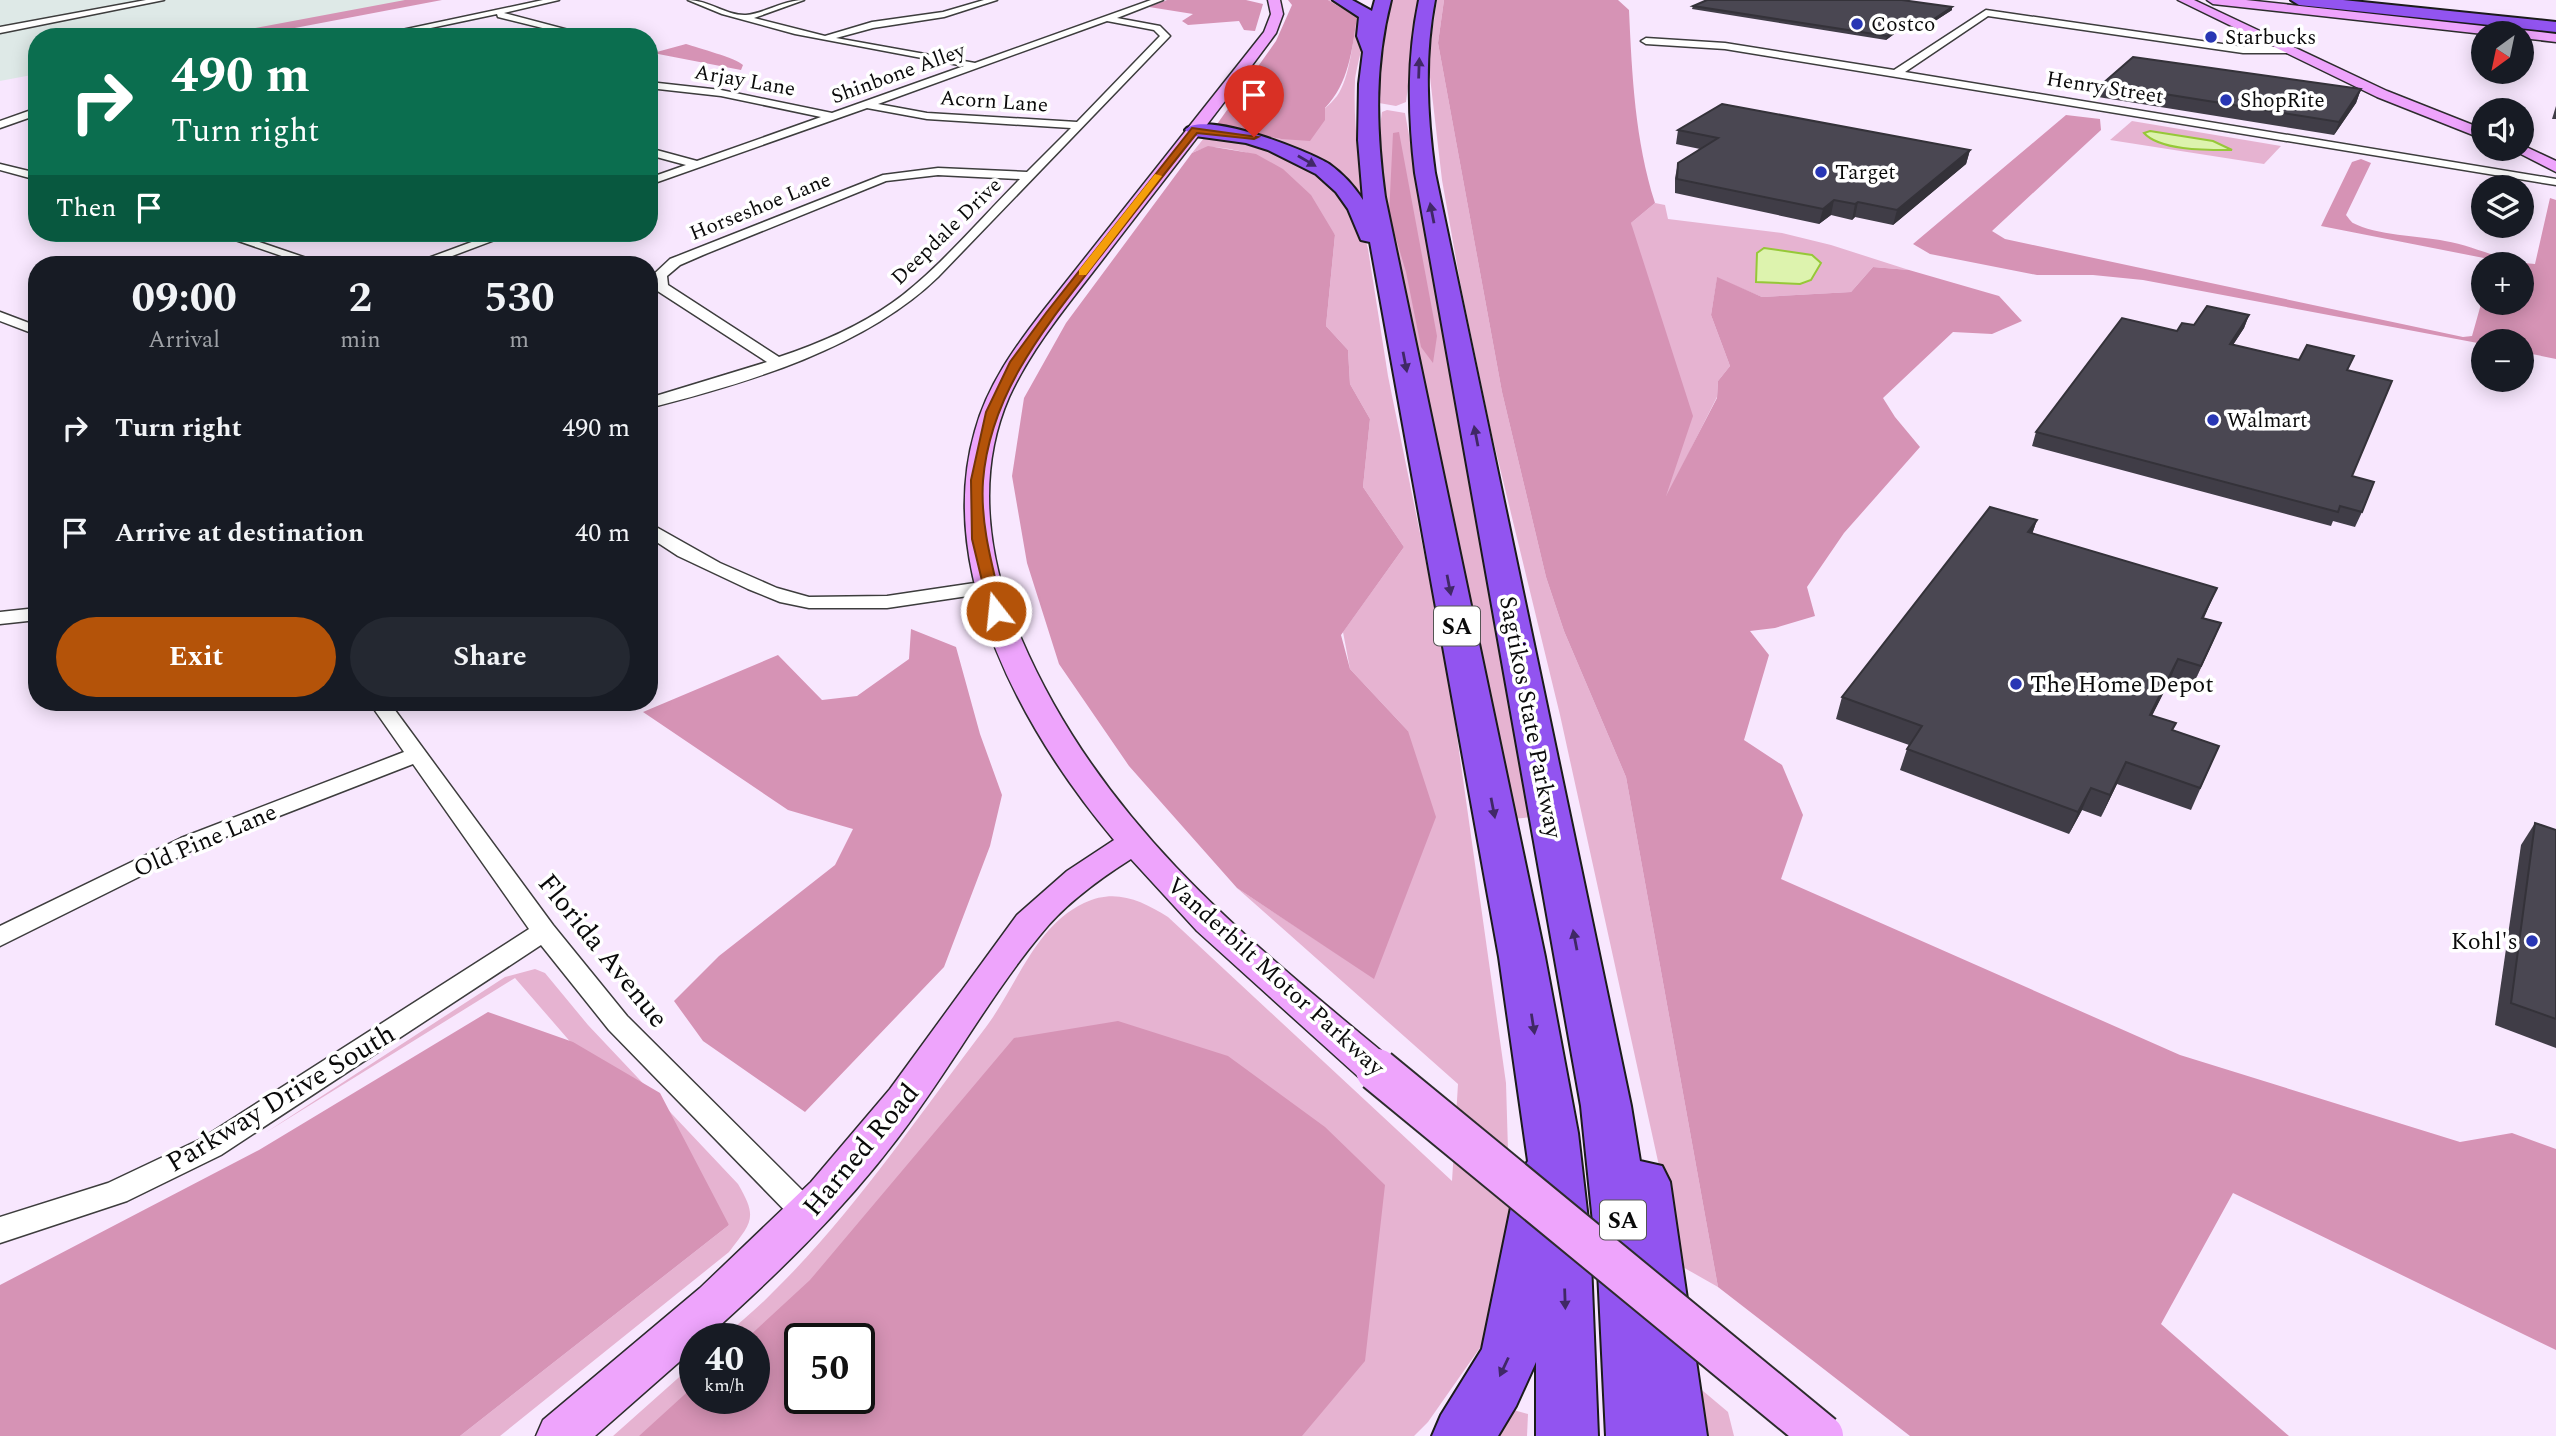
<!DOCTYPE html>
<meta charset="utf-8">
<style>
:root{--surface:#171b24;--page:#242831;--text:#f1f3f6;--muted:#9ea1a6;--accent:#b45309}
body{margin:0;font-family:Spectral,serif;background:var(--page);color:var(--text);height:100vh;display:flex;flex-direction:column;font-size:26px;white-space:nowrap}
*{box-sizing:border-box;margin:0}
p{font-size:23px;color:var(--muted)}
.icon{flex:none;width:38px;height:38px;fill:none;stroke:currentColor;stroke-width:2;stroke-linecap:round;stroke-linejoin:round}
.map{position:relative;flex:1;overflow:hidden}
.drawer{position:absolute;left:28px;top:256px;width:630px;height:455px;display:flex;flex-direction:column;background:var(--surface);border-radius:28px;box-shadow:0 4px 18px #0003}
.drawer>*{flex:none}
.hud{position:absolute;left:28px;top:28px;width:630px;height:214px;border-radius:28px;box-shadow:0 4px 18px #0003;background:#0b6e4f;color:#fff;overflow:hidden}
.needle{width:46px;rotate:213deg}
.buttons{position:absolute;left:2471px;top:21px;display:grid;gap:14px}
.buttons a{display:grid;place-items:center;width:63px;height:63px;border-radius:50%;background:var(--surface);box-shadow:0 4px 18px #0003;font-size:35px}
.speed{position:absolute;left:679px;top:1323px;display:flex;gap:14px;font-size:35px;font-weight:700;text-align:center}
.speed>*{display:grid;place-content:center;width:91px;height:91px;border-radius:50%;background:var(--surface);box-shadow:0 4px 18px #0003;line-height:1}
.speed small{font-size:18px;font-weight:400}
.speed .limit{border:4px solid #111;border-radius:10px;background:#fff;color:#111}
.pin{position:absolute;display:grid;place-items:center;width:60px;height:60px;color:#fff;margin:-72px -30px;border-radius:50% 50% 50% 0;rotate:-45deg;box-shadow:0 0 7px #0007}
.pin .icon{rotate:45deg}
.me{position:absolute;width:77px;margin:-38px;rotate:344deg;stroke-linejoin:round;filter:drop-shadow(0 0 5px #0008)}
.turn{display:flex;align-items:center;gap:24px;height:147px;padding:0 28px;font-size:32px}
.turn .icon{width:91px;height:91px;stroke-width:2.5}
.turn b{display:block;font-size:49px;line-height:60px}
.then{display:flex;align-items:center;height:66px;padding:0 28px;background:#0003;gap:14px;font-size:26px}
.eta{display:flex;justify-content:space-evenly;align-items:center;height:119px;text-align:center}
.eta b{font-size:42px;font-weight:700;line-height:49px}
.button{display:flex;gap:14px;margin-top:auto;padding:14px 28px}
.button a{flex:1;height:80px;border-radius:42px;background:var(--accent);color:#fff;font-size:28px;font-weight:700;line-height:80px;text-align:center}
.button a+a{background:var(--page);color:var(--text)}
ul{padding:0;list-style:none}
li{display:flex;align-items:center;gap:21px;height:105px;padding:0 28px}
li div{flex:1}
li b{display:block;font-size:26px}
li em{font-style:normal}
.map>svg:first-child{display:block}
.industrial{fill:#dee9e7}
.green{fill:#e6b3d1;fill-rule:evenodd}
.forest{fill:#d693b5;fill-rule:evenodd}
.water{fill:#ddf3ae;stroke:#96c838;stroke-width:2}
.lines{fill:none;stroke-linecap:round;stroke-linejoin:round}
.street-casing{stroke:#3d3d3d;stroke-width:3}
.secondary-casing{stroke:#2c2c2c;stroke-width:3}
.highway-casing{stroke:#1b1b1b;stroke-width:4}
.street{fill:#fff;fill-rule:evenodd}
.secondary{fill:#eea4fc;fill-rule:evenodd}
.highway{fill:#9254f0;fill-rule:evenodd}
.secondary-bridge-casing{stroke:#2c2c2c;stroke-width:46;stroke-linecap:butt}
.secondary-bridge{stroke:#eea4fc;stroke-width:42}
.wall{fill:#403d47}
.shaded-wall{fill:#343239}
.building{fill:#4a4752;stroke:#343239;stroke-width:2}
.oneway{fill:#402866}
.route{fill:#b45309;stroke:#753606;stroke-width:2}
.slow{fill:#f59e0b}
.poi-dot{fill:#2836b4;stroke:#fff;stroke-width:2.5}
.labels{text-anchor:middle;stroke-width:7;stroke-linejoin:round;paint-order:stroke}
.far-poi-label{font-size:21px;fill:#0a0a0a;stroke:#fff;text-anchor:start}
.far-street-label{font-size:21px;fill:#0a0a0a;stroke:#fff}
.shield{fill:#fff;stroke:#545454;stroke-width:2}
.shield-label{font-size:23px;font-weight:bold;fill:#0a0a0a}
.poi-label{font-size:24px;fill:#0a0a0a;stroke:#fff;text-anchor:start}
.street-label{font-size:24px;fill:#0a0a0a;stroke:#fff}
.near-street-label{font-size:28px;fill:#0a0a0a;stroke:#fff}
</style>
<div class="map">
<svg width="2556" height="1436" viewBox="0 0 2556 1436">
<rect width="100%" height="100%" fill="#f8e7fe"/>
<path class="industrial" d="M0 0H428L234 37H37V74L0 81Z"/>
<g class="green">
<path d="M1328 0C1340 0 1360 10 1363 22 1367 36 1356 66 1355 81 1353 125 1359 164 1367 206 1357 196 1348 183 1337 174 1304 144 1257 134 1215 127L1281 139C1299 126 1323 114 1337 96 1350 78 1353 39 1357 17Z"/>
<path d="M1388 0H1419L1406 102 1396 106 1379 103 1376 49Z"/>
<path d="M1437 0H1444L1438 43 1502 392 1546 577 1564 631 1626 777 1718 1287 1681 1266 1560 715 1491 431 1461 287 1442 180 1428 60Z"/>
<path d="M1387 110 1405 113 1533 817 1511 819 1376 154 1382 112Z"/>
<path d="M2132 121 2281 146 2264 164 2110 140Z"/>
<path d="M1210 135 1258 140 1324 175 1361 223 1368 249 1388 376 1447 666 1506 1083 1511 1251 1484 1342 1428 1422 1414 1436H613L695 1363V1398H754V1339H721C739 1323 757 1309 773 1292 854 1213 918 1116 986 1027 1017 986 1034 927 1084 903 1115 888 1141 900 1168 917L1452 1181 1458 1084 1237 888 1374 978 1408 731 1350 669 1343 632 1404 547 1363 487 1370 419 1350 384 1348 350 1326 326 1335 235C1304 195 1287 159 1234 150 1216 147 1210 145 1192 153L1204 138ZM800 1339H859V1398H800Z"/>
<path d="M1655 203 1665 205 1668 219 1782 233 1831 245 1909 270 1873 267 1851 292 1762 297 1717 278 1711 315 1730 366 1718 381 1717 397 1664 502 1631 223ZM1757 253 1811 280 1800 284 1757 282Z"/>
<path d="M535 969 545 973 588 1025 738 1184C758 1218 752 1222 729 1252L500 1436H460L729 1225 515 978 265 1133 505 977Z"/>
<path d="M1684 1375 1728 1412 1734 1436H1693Z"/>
<path d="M1503 1407 1528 1414 1527 1436H1484Z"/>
</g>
<g class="forest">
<path d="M405 0H442L247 37H207Z"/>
<path d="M1167 0H1246L1263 4 1255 31 1244 30 1239 21 1188 25 1182 21 1193 14 1149 7Z"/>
<path d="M1288 0H1328L1357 17C1352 50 1349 83 1325 108V120L1310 141 1281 139 1215 127 1276 41 1292 5Z"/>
<path d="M1444 0H1618L1629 10C1632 76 1635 140 1655 203L1631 223 1693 416 1666 496 1717 398 1718 381 1730 366 1711 315 1717 277 1762 297 1851 292 1873 267 1909 270 1999 296 2022 321 1992 334 1953 332 1883 398 1895 417 1920 447 1844 533 1807 587 1815 616 1775 628 1750 631 1769 655 1744 740 1782 765 1803 815 1781 879 2180 1055 2460 1142 2512 1133 2556 1149V1350L2233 1193 2161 1324 2289 1436H1910L1718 1287 1626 777 1564 631 1546 577 1502 392 1438 43Z"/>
<path d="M686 44C698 48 736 58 743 65L741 70 653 53Z"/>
<path d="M2066 115 2100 119 2101 130 1992 231 2005 239 2463 337 2472 336 2483 297V303H2522V264H2493L2494 260 2321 226 2352 162 2361 159 2371 163 2346 215C2348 217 2351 222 2353 223 2375 235 2420 236 2445 241 2475 246 2504 262 2535 264L2550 198 2556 200V359L2522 352V341H2483V344L2143 280 2093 275H2037L1930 254 1913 244Z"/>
<path d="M1399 132 1437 336 1433 363 1421 347 1406 272 1389 215 1393 133Z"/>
<path d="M1208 146 1256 154 1283 169 1311 195 1335 235 1326 326 1348 350 1350 384 1370 419 1363 487 1404 547 1341 635 1350 669 1408 731 1436 817 1374 979 1237 888 1129 766 1059 664 1027 563 1012 476 1024 398 1066 323 1192 153Z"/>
<path d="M911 629 956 647 980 734 1002 795 990 846 944 967 805 1112 703 1041 674 1001 719 956 835 865 853 829 788 810 643 712 778 655 822 700 857 696 909 659Z"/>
<path d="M488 1012 573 1042 660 1093 729 1225 460 1436H0V1285L259 1150Z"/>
<path d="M1118 1021 1228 1056 1325 1127 1385 1185 1365 1361 1302 1436H639L695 1385V1398H754V1339H746L810 1280 1014 1038ZM800 1339H859V1398H800Z"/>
</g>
<g class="water">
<path d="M2150 131 2213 141 2232 150C2209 150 2160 151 2144 133Z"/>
<path d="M1764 248 1812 255 1821 263 1811 280 1800 284 1756 282 1757 253Z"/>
</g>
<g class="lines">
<defs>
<g id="street">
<path d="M146 0H164L0 33V27Z"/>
<path d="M543 0H559L504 13 595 37H579L498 17 497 14 388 37H369Z"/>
<path d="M688 0C708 0 727 16 746 15 766 13 783 0 804 0L754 18 825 36 872 22 943 12 984 0H997L944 17 873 28 836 38 975 63 1151 0H1163L1117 18 1160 26 1170 36 938 277C865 348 747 383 649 408V398L767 362 656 290 653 275 670 259 883 175 938 168 1027 172 1071 128 927 119 867 108 649 185V178L686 165 649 155V148L697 161 821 117 721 96 649 88V82L721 90 832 113 964 66 795 34 722 14ZM1107 21 1154 30 1160 36 1077 122 927 113 878 104ZM938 175 1020 179C981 218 936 272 892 303 858 327 818 344 779 357L668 285 667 276 680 265 703 255 886 181Z"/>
<path d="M1986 10 2243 47H2291L2296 50 2291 53H2243L1988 16 1905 72 2556 179V185L1725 49 1646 44 1641 41 1646 38 1725 43 1894 70Z"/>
<path d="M37 108V115L0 128V121Z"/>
<path d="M0 164 37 173V180L0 170Z"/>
<path d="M215 233H233L324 264H305Z"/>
<path d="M496 233H513L431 264H412Z"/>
<path d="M0 312 37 326V335L0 321Z"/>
<path d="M649 523 720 563 777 588 809 597 887 596 988 581 997 587 988 593 887 608H809L780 602 748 589 678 556 649 537Z"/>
<path d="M37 608V620L0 624V612Z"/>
<path d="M369 702H389L553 925 627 1016 817 1205 822 1214 817 1223 807 1227 797 1223 609 1030 541 945 221 1155 127 1201 0 1243V1217L108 1183 201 1139 529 929 413 764 197 848 0 946V926L181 838 404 752Z"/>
</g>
<g id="secondary">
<path d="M1268 0H1280L1283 14 1276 33C1221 108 1163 181 1106 255 1071 301 1033 345 1009 397 975 475 988 563 1021 638 1099 820 1242 936 1391 1059L1396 1070 1391 1081 1377 1085 1363 1081 1197 931 1131 859C1098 880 1065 904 1041 934 988 998 948 1073 897 1139 841 1213 774 1277 705 1339H695V1348L595 1436H536L543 1420 700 1288 811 1182 890 1089 1017 915 1067 871 1114 840C1025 734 934 573 975 431 987 386 1015 347 1043 311L1264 32 1271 14Z"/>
<path d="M2178 0H2194L2387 91 2483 129V139L2377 97Z"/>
<path d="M2207 0H2246L2511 29 2517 32 2522 30 2556 34V42L2522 38V33L2483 34 2213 4Z"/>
<path d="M2522 145 2556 161V172L2511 149H2522Z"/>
</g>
<g id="highway">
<path d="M1333 0H1352L1372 11 1375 0H1391C1374 66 1376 130 1385 197L1545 957 1578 1133 1590 1237 1598 1436H1536V1362L1516 1406 1498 1436H1432L1441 1415 1482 1349 1517 1178 1528 1161 1499 957 1370 242 1361 240 1348 209 1336 192 1316 174 1268 150 1246 143 1195 136 1185 130C1202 109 1309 151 1329 164 1343 174 1354 186 1363 200L1358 140 1359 84 1363 52 1357 36 1359 17Z"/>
<path d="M1419 0H1435C1424 58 1427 115 1435 173L1631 1106 1640 1161 1662 1166 1670 1182 1707 1436H1606L1598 1271 1581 1106 1415 173C1408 114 1407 58 1419 0Z"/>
<path d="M2291 0H2343L2556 22V32L2299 5Z"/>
</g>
</defs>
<use href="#street" class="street-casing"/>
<use href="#secondary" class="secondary-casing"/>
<use href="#highway" class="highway-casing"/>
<use href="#street" class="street"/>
<use href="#secondary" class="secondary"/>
<use href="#highway" class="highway"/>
<defs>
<path id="secondary-bridge" d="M1377 1070 1822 1436"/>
</defs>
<use href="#secondary-bridge" class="secondary-bridge-casing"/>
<use href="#secondary-bridge" class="secondary-bridge"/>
</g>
<g class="wall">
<path d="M1693 6 1952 7V10L1918 32 1901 29 1886 40 1692 9Z"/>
<path d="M2102 84 2361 89 2356 103 2334 135 2098 97Z"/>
<path d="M2556 106V119H2552Z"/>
<path d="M1678 130 1970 150 1966 164 1893 225 1855 217 1852 220 1831 215 1819 224 1675 193V178L1678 163 1700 149 1676 144Z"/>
<path d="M2249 315 2244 328 2233 345 2347 370 2352 476 2362 512 2355 527 2333 521 2331 526 2032 446 2036 432 2177 331Z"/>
<path d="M2037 520 2032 534 2217 588 2204 618 2221 623 2192 687 2170 680 2152 715 2173 730 2219 746 2191 810 2117 784 2101 817 2082 810 2069 834 1900 770 1907 749 1909 745 1836 719 1842 697Z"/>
<path d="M2535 823 2556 830V1048L2495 1025 2521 845Z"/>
</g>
<g class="shaded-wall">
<path d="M1952 7V10L1918 32 1919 29Z"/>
<path d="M1902 26 1901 29 1886 40 1887 36Z"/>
<path d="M2361 89 2356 103 2334 135 2339 122Z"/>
<path d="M1970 150 1966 164 1893 225 1897 210Z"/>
<path d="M1834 200 1831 215 1819 224 1823 209Z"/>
<path d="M1858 202 1855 217 1852 220 1855 204Z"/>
<path d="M2249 315 2244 328 2225 357 2230 344Z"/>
<path d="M2037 520 2030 540 2028 532Z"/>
<path d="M2221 623 2212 644 2192 687 2201 666Z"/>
<path d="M2178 659 2170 680 2142 736 2150 715Z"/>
<path d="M2126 762 2117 784 2101 817 2110 795Z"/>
<path d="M2091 788 2082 810 2069 834 2078 812Z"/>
</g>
<g class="building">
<path d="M1707 0H1902L1952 7 1919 29 1902 26 1887 36 1693 6Z"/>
<path d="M2133 57 2361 89 2339 122 2102 84Z"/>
<path d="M1722 104 1970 150 1897 210 1858 202 1855 204 1834 200 1823 209 1677 179 1678 163 1718 138 1678 130Z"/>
<path d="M2207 306 2249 315 2230 344 2299 360 2307 345 2354 356 2347 370 2392 381 2352 476 2374 482 2362 512 2340 506 2338 512 2036 432 2122 318 2177 331 2182 323 2194 325Z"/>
<path d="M1990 507 2037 520 2028 532 2217 588 2202 618 2221 623 2201 666 2178 659 2150 715 2176 723 2172 730 2219 746 2200 788 2126 762 2110 795 2091 788 2078 812 1907 749 1922 726 1842 697Z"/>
<path d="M2535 823 2556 830V1019L2511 1003Z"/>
</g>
<defs><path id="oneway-solid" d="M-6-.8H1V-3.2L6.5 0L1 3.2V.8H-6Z" transform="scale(1.75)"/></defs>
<g class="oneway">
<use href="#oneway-solid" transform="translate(1419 68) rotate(-88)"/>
<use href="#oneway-solid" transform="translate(1307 161) rotate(30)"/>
<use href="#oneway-solid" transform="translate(1432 213) rotate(-101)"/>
<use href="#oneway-solid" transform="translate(1405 362) rotate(79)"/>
<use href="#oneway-solid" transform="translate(1476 436) rotate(-101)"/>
<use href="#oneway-solid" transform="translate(1449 585) rotate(79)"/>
<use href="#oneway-solid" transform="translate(1493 808) rotate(79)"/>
<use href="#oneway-solid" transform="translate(1575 940) rotate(-101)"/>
<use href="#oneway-solid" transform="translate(1533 1024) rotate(81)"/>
<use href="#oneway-solid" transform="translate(1565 1299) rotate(88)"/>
<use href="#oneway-solid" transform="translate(1504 1367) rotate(115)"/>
</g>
<path class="route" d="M1192 128 1258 137 1254 139 1197 133C1164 174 1132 216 1099 258 1047 325 990 392 983 481 980 525 993 568 1003 611L996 615 990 614 972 539 971 480 986 412 1010 362 1046 313Z"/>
<path class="slow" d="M1155 174 1162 176 1086 275H1079V270Z"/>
<g class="poi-dot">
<circle cx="1857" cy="24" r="7"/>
<circle cx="2211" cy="37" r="7"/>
<circle cx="2226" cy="100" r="7"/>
<circle cx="1821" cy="172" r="7"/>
<circle cx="2213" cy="420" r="7"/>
<circle cx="2016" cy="684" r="7"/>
<circle cx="2532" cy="941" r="7"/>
</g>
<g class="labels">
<g class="far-poi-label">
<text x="1871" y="31">Costco</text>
<text x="2225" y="44">Starbucks</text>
<text x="2240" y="107">ShopRite</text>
<text x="1835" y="179">Target</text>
<text x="2227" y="427">Walmart</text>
</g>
<g class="far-street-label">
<text transform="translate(898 73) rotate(-20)" y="7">Shinbone Alley</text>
<text transform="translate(745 80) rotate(10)" y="7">Arjay Lane</text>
<text transform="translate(2105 87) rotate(9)" y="7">Henry Street</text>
<text transform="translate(994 101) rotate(4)" y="7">Acorn Lane</text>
<text transform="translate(760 206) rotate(-22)" y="7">Horseshoe Lane</text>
<text transform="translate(946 231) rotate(-44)" y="7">Deepdale Drive</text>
</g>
<g class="shield">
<rect x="1434" y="606.5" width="46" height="39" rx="5"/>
<rect x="1600" y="1200.5" width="46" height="39" rx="5"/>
</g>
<g class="shield-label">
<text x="1457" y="634">SA</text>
<text x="1623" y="1228">SA</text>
</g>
<g class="poi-label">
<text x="2030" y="692">The Home Depot</text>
<text x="2518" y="949" text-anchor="end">Kohl's</text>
</g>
<g class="street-label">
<text transform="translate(1531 717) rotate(79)" y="8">Sagtikos State Parkway</text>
<text transform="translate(205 840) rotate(-23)" y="8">Old Pine Lane</text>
<text transform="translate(1276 976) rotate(42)" y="8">Vanderbilt Motor Parkway</text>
</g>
<g class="near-street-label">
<text transform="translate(604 950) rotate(51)" y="10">Florida Avenue</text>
<text transform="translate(280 1097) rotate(-31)" y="10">Parkway Drive South</text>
<text transform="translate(860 1149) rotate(-50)" y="10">Harned Road</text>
</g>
</g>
</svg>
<div class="buttons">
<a><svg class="needle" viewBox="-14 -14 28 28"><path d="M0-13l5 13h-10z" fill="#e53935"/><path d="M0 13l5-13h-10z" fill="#9ea1a6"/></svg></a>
<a><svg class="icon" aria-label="sound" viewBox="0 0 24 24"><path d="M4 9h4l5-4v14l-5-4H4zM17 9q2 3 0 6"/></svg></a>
<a><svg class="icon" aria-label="layers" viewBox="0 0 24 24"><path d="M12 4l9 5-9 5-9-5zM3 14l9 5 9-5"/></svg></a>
<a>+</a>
<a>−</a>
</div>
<div class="speed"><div>40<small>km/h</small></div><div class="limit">50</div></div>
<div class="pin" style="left:1254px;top:137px;background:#d93025"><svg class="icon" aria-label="arrive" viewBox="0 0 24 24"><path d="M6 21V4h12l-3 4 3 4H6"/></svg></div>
<svg class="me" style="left:996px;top:611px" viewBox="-20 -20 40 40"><circle r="17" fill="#b45309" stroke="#fff" stroke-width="3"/><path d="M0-11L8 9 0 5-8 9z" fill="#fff"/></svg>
<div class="hud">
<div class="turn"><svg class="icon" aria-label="right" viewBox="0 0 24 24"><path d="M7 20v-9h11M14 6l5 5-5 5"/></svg><div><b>490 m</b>Turn right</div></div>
<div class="then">Then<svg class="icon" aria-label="arrive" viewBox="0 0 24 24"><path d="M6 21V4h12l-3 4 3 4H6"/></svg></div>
</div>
<section class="drawer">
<div class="eta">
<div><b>09:00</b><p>Arrival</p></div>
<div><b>2</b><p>min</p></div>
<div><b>530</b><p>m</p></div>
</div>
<ul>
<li><svg class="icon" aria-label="right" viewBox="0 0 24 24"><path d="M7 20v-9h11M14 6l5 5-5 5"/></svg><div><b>Turn right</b></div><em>490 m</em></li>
<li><svg class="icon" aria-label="arrive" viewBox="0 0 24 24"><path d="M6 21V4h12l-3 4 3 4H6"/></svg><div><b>Arrive at destination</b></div><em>40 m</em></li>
</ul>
<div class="button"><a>Exit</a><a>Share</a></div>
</section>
</div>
